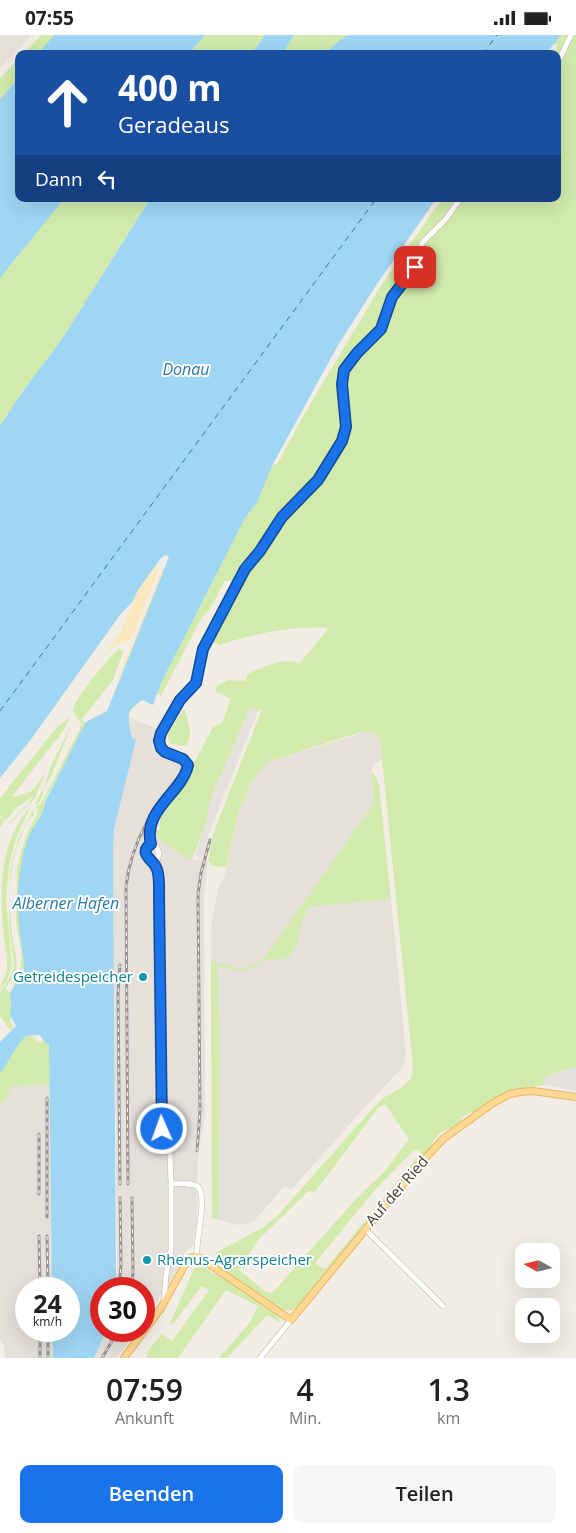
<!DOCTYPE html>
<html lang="de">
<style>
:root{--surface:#fff;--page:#f6f6f6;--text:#222;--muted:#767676;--accent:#1a73e8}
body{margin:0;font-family:"Open Sans",sans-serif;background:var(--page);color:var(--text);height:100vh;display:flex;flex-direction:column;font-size:19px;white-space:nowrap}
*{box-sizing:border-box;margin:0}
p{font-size:16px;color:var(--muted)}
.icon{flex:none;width:28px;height:28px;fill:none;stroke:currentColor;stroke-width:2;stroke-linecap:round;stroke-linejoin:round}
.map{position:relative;height:1323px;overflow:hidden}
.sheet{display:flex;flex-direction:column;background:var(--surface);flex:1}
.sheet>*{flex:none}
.hud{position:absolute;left:15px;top:15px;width:546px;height:152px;border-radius:10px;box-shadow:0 5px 20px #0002;background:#1a4fa0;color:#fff;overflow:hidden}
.needle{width:32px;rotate:278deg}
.tools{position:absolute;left:515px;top:1208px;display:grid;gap:10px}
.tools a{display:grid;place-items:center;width:45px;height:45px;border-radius:10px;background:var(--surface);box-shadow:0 5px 20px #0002;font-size:25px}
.speed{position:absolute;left:15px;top:1242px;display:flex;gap:10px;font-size:25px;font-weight:700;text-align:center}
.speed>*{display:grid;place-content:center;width:65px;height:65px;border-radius:50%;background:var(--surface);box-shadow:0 5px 20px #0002;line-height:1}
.speed small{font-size:12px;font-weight:400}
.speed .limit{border:8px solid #d22;background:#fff;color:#111}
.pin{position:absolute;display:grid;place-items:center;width:42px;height:42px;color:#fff;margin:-21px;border-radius:10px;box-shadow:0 2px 8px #0006}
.me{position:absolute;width:55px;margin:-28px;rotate:358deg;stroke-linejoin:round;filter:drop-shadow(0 0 4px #0008)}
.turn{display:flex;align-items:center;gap:18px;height:105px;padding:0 20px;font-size:22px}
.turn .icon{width:65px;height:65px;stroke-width:2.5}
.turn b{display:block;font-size:35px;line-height:42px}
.then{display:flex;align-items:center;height:48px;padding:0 20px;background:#0003;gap:10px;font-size:19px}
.eta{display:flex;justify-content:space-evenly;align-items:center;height:85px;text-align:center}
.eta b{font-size:30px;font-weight:600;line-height:35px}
.action{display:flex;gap:10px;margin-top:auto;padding:10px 20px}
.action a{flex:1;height:58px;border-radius:10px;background:var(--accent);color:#fff;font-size:20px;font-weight:600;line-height:58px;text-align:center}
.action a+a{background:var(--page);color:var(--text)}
.status{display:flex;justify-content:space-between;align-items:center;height:35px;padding:0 25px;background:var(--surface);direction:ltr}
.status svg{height:14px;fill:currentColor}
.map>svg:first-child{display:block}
.industrial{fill:#e5e0da}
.green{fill:#d2eaac;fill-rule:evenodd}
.sand{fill:#fae9bf}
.parking{fill:#e4e1de}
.water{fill:#9fd6f3}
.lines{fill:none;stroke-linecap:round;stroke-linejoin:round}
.ferry{stroke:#2779a6;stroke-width:1;stroke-dasharray:6 5;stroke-linecap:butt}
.minor-casing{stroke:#c2b8ab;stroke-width:6}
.major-casing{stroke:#e8b55e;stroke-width:8}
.minor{stroke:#fff;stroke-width:5}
.major{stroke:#ffd993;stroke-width:6}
.rail-casing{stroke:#959595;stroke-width:3}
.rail{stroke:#fff;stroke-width:1;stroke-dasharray:4;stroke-linecap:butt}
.route-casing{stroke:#114b97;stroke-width:12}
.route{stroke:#1a73e8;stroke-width:9}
.culture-dot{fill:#0f9aa8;stroke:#fff;stroke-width:2}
.labels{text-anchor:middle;stroke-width:4;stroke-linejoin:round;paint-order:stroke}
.culture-label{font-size:15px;fill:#0d838f;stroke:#fff;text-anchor:end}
.street-label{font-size:15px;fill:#463e35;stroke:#fff}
.water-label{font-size:16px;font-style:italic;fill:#2779a6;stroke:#fff}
</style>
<div class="status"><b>07:55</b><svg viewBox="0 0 49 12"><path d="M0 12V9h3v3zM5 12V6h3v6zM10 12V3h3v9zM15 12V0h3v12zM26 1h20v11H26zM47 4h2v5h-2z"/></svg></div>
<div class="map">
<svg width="576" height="1323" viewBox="0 0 576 1323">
<rect width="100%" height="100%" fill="#f3eee5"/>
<g class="industrial">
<path d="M0 0H32L0 33Z"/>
<path d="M127 681 157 694 152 710 155 716 174 723 181 727 183 730V739L153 780 148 795 188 824 208 826 204 863 205 1081 198 1117 197 1185 193 1210 186 1216 172 1243 144 1285V1254H115L117 1230 113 815 114 794 136 705 132 703Z"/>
<path d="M366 697H373L380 705 382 724 374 729 371 736 374 768 301 872 391 864 406 1018 404 1031 363 1074 291 1155 285 1151 253 1187 237 1190 212 1183 211 890 220 847 223 848 239 775 252 747 267 727Z"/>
<path d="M50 1050 52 1254H26V1296H52L53 1323H5L4 1312 0 1304V1071L13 1051Z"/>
<path d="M106 1296H136L117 1323H94Z"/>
</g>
<g class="green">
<path d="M41 0H54L38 19H23Z"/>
<path d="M205 0H265L251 19H189Z"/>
<path d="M294 0H349L340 5 324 19H283Z"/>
<path d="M561 0H576V1031L545 1042 544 1050 521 1054 503 1059 475 1077 469 1078 461 1083V1088C446 1098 440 1092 431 1111L299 1272C292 1276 288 1276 280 1274L225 1238 215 1218 262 1193 278 1180 373 1073 385 1062 404 1051 411 1043 413 1031 380 705 373 697 358 698 267 727 252 747 239 775 226 832 213 831 208 826 213 799 262 674 258 676 250 673 210 766 207 786 192 824H188L159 804 153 798 160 794V784L175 763 173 758C177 752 179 750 186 749L192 732 213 692 222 688 231 664 215 657 217 651 228 645 245 646 248 639C261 633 285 621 299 629L329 593C292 590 254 599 219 610L214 607 218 588 246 535 292 468 280 480 235 546H225L209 575 201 584 161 661 157 659 161 648 244 485 257 467 273 429 278 428 302 383 382 249 442 164H558V19H553L558 10 554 8ZM385 1069 409 1104 385 1136 356 1164 274 1256 271 1258 266 1257 239 1235 258 1205 309 1156 315 1157 379 1072ZM414 1115H420V1119L326 1233 321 1232 315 1228 374 1156Z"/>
<path d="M19 23V42L0 65V43Z"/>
<path d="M64 164H150L62 304 23 356 0 391V243Z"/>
<path d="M119 614 123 617 113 645 81 685 86 688 44 767V774L29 802 20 890 21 907 25 926 22 942 20 940 22 922 16 886 17 834 20 821 28 797 37 780V775L40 772 33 774 41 769 79 696 81 689 73 676C74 663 106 628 115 617Z"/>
<path d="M184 673C188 685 194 700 186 711L171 709 168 704V699Z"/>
<path d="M71 682 58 704 55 706 13 760 14 762 32 756 46 737 35 763 10 789 9 788 29 768 33 761 16 773 6 785 4 784 3 786 4 787 0 792V783L2 782 0 780V763L58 691Z"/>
<path d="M72 689 52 739 42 756 44 758 39 768 35 770 45 749 52 728Z"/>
<path d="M371 736 376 742 379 750 391 864 306 872 307 880H304V885H302L298 908 288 923 266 925 248 935 240 936 217 931 220 1001 218 1172 217 1184 212 1183 211 926 242 934 262 926 374 768Z"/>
<path d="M31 771 16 803 9 831 6 864 12 931 7 945 0 955C1 947 6 941 7 933 8 920 4 907 3 894 0 849 0 806 31 771Z"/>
<path d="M33 775 34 780C28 783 25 792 22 799 8 830 8 866 12 899 13 909 18 923 16 933 15 941 9 948 5 954L10 958C11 963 12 967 11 972 11 980 8 985 14 992L11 996 0 981V957L11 941 14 932 9 887 10 836 18 804Z"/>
<path d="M26 1001 35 1002 37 1007 44 1006 49 1010 50 1050 13 1051 0 1071V1038C10 1026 14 1011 26 1001Z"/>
<path d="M197 1231 203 1232C217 1240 277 1274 280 1286L279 1287 267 1280 227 1323H219L250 1287 258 1271 226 1255 178 1323H146L148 1316 162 1299 172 1306 209 1255 202 1251 173 1289 170 1288 194 1234Z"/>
</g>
<g class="sand">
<path d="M156 531 159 533 131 604 127 607 114 610 106 621 104 620 121 597 138 555Z"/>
<path d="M162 534 164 535 118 649 116 647Z"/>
</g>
<g class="parking">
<path d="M250 673 258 676 211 793 203 825 195 819 207 786 210 766Z"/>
<path d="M576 1031V1056L544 1050 545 1042Z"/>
<path d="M136 1239 150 1240 148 1254 155 1258 144 1272V1254H136Z"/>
</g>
<g class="water">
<path d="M54 0H205L189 19H38Z"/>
<path d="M265 0H294L283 19H251Z"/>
<path d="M349 0H561L546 19H324L340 5Z"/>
<path d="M19 42V164H64L0 243V65Z"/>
<path d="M150 164H436L377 249 337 312 273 429 257 467 244 485 161 648 153 670 142 665C124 677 128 683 132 703L136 705 114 794 113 815 116 1244 115 1254H101V1296H106L94 1323H53L52 1296H69V1254H52L49 1010 43 1005 40 1000 26 1001C14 1012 10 1026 0 1038V1007L16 991 10 980 11 972 10 958 20 940 22 941C27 929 22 920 21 908 19 888 16 866 19 846 21 831 23 815 29 801 34 790 44 779 45 767L86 687 107 676 169 522 165 520 161 523 138 555 133 566 120 580 29 707 0 743V391L23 356 62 304Z"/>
</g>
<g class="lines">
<g class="ferry">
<path d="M483 19 497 0"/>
<path d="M0 676 376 164"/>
</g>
<defs>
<g id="minor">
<path d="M558 27 571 0"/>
<path d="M151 809C144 784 169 760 183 743L187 736 188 730 183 724 165 717 161 713 159 706 161 698 180 665 196 648 203 614 245 534 260 515 282 482 318 445 342 406 346 392 341 349 344 335 357 318 381 294 392 263 415 232 422 208 445 185 460 164"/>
<path d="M156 831 147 820V812L151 809 156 811 159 818 156 831 159 860 161 1088 170 1118 171 1149V1214L166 1240 164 1266"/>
<path d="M171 1149C179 1149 192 1147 198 1152 208 1160 195 1207 197 1221"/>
<path d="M365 1194 443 1271"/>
<path d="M260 1323 291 1285"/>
</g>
<g id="major">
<path d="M144 1296 161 1273 187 1226 190 1223 197 1221 291 1285 418 1131 443 1104 493 1068 510 1059 520 1057 533 1056 576 1062"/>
<path d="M124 1323 144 1296"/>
</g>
</defs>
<use href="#minor" class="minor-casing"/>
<use href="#major" class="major-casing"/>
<use href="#minor" class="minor"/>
<use href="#major" class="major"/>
<defs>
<g id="rail">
<path d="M47 1063V1182"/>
<path d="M39 1099V1159"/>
<path d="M197 1116 200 1076 198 859 201 838 210 805"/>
<path d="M120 1149 118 958 120 930"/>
<path d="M128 1149 126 851C132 803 154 773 183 736"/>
<path d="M39 1201 40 1254"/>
<path d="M47 1201 48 1254"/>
<path d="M119 1254 121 1230 120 1163"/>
<path d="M131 1254 133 1238 132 1163"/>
<path d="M40 1296V1323"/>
<path d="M48 1296V1323"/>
<path d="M102 1323 118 1296"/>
</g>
</defs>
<use href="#rail" class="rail-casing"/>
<use href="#rail" class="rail"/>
</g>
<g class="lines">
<defs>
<path id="route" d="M162 1094 159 860C159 852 160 839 156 832 152 824 138 818 151 809 142 775 183 757 188 730L183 724 165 717 161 713 159 706 161 698 180 665 196 648 203 614 245 534 260 516 282 482 318 445 342 406 346 392 342 349 344 335 357 318 381 294 392 262 415 232"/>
</defs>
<use href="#route" class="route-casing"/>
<use href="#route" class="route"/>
</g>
<g class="culture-dot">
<circle cx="143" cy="942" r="5"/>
<circle cx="147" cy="1225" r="5"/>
</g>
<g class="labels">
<g class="culture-label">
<text x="133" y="947">Getreidespeicher</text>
<text x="157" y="1230" text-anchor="start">Rhenus-Agrarspeicher</text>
</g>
<g class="street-label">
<text transform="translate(397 1156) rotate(-49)" y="5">Auf der Ried</text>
</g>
<g class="water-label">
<text x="186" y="340">Donau</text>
<text x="66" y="874">Alberner Hafen</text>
</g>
</g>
</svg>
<div class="tools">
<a><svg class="needle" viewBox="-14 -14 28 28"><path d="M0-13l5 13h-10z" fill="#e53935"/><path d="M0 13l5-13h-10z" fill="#767676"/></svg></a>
<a><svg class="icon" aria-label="search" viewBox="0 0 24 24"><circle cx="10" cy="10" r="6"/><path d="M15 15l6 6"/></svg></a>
</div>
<div class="speed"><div>24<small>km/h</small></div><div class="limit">30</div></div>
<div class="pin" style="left:415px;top:232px;background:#d93025"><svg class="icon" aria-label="arrive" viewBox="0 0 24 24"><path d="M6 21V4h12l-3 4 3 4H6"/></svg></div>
<svg class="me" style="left:162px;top:1094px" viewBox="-20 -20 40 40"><circle r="17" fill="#1a73e8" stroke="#fff" stroke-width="3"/><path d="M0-11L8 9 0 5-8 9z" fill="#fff"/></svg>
<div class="hud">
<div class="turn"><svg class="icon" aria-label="ahead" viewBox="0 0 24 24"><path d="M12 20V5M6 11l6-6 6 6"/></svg><div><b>400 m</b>Geradeaus</div></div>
<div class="then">Dann<svg class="icon" aria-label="left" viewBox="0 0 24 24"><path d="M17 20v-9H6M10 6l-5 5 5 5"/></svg></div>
</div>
</div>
<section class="sheet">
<div class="eta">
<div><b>07:59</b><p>Ankunft</p></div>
<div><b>4</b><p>Min.</p></div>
<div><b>1.3</b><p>km</p></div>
</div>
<div class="action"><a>Beenden</a><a>Teilen</a></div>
</section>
